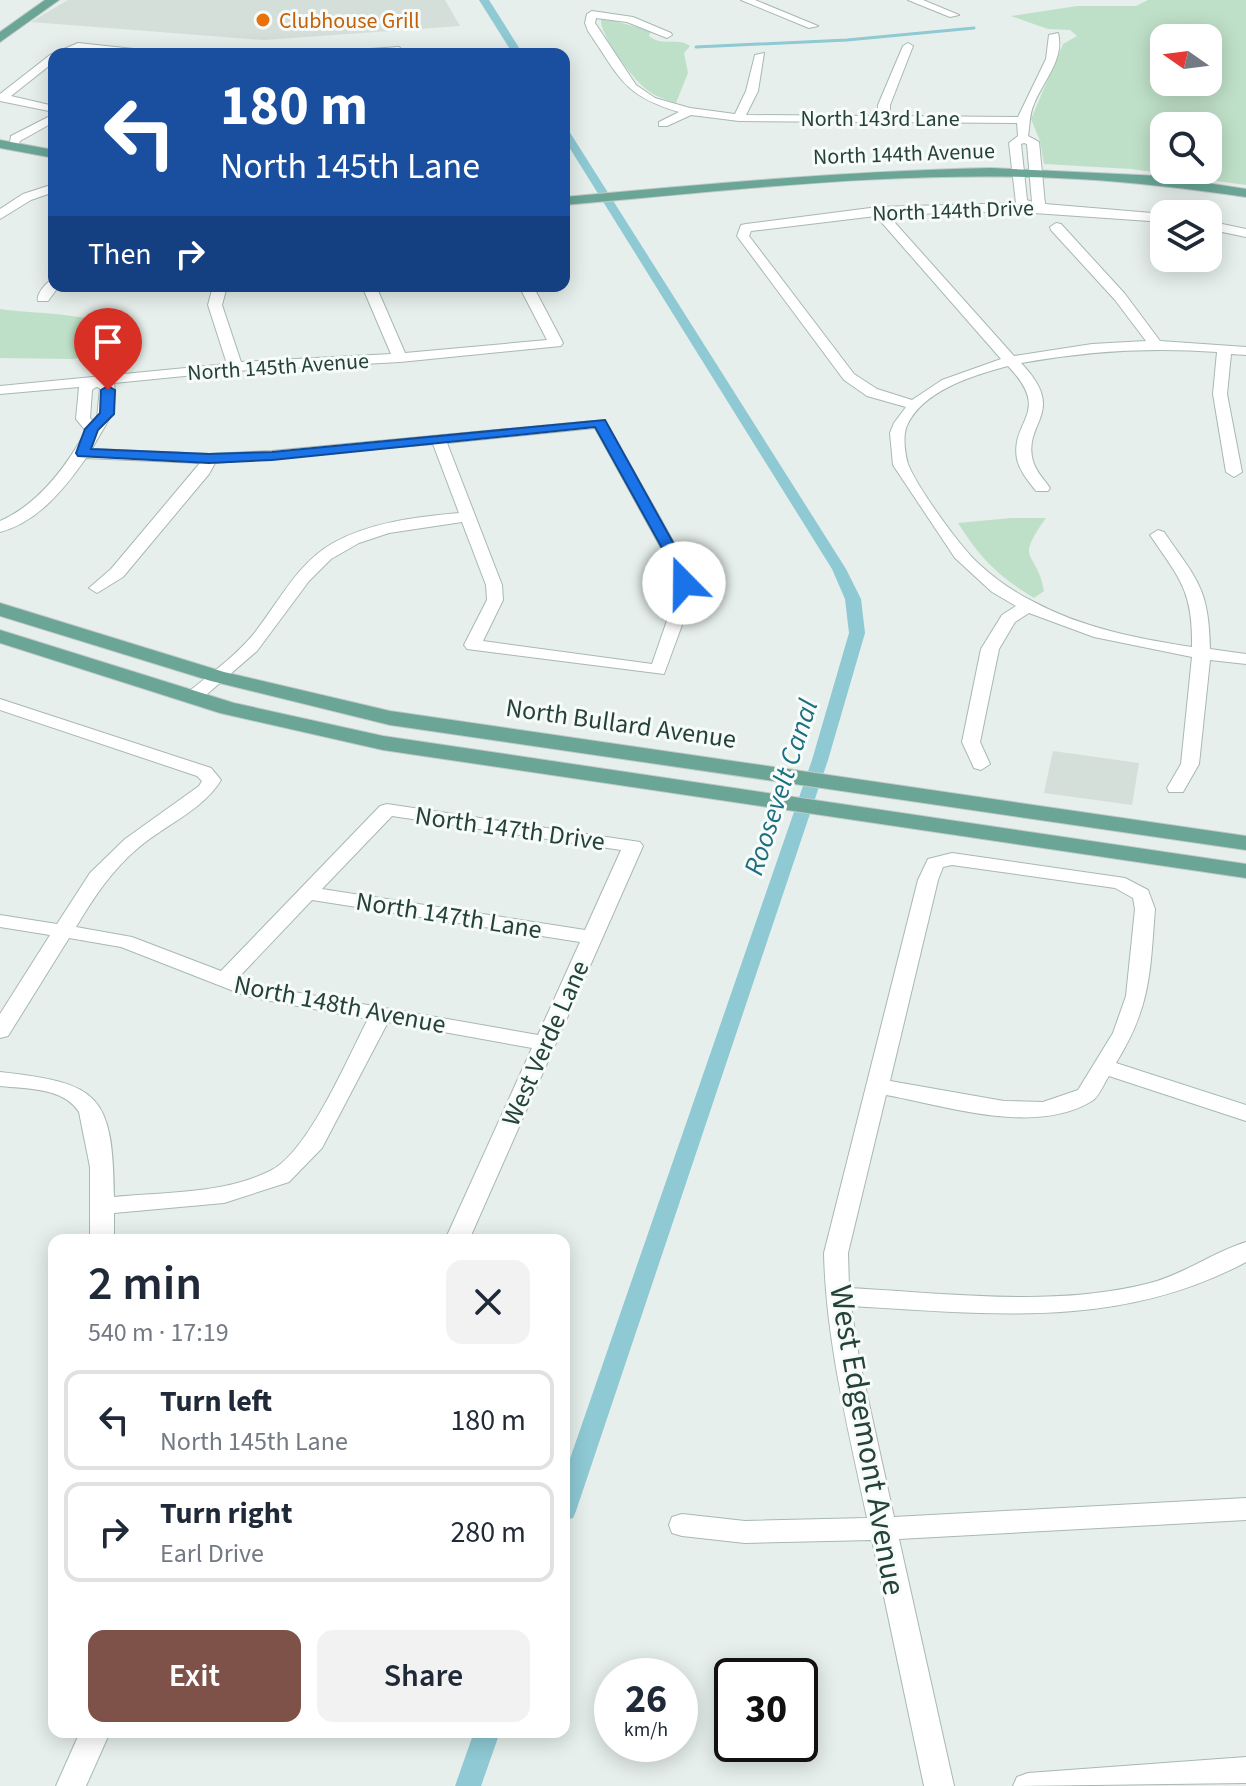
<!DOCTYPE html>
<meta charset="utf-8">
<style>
:root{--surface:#fff;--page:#f2f2f3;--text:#1f2937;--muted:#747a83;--line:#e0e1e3;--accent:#7f5249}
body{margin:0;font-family:"Source Sans 3",sans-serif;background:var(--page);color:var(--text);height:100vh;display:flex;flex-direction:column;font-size:30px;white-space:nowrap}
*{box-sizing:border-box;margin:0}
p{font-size:26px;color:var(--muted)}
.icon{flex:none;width:44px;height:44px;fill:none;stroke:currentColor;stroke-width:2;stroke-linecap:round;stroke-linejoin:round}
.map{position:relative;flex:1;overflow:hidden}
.details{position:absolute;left:48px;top:1234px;width:522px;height:504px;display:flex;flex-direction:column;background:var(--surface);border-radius:16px;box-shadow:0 4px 20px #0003}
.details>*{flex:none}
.banner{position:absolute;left:48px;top:48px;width:522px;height:244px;border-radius:16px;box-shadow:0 4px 20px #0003;background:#1a4fa0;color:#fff;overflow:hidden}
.needle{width:52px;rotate:284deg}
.fabs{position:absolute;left:1150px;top:24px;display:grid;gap:16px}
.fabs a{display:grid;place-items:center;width:72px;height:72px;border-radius:16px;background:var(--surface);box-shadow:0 4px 20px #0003;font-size:40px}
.speed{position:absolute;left:594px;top:1658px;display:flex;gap:16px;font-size:40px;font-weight:700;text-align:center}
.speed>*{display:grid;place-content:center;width:104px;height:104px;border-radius:50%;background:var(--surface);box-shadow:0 4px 20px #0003;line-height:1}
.speed small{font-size:20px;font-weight:400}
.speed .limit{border:4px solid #111;border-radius:12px;background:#fff;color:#111}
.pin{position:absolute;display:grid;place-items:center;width:68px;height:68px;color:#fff;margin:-82px -34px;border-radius:50% 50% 50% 0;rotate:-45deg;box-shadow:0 0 8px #0007}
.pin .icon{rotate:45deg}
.me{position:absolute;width:88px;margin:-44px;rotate:338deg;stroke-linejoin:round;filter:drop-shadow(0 0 6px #0008)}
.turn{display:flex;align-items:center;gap:28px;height:168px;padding:0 40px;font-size:36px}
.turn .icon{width:104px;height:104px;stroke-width:2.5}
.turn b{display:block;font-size:56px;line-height:68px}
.then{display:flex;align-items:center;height:76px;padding:0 40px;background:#0003;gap:16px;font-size:30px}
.round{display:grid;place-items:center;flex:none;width:84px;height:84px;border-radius:16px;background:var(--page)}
.headline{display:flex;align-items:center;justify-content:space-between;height:136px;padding:0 40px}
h1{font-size:48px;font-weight:600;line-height:60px}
.primary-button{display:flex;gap:16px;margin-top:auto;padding:16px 40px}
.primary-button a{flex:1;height:92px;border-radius:16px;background:var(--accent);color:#fff;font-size:32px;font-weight:600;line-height:92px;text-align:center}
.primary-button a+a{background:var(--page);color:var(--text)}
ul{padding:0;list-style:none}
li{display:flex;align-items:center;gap:24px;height:100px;margin:0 16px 12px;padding:0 24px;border:4px solid var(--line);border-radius:16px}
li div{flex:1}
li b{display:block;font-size:30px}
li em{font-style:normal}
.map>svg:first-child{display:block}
.built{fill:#d4dfda}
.green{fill:#bfe0c8;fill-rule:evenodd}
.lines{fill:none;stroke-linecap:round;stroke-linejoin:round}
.stream{stroke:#8ec9d4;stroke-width:3}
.canal{fill:#8ec9d4;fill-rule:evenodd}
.minor-casing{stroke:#a8b8b2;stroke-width:2}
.major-casing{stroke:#c2cac8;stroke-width:2}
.minor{fill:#fff;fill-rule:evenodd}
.major{fill:#6aa596;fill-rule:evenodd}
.route{fill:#1a73e8;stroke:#114b97;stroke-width:2}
.food-dot{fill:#e8710a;stroke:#f7fbf9;stroke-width:3}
.labels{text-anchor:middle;stroke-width:6;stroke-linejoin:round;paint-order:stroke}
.far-food-label{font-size:22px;fill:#c56008;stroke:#f7fbf9;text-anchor:start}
.far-street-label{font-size:22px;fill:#24423a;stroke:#f7fbf9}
.street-label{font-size:26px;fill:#24423a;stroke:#f7fbf9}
.water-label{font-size:28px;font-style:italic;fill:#1c6f80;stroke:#f7fbf9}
.near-street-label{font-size:32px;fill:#24423a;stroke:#f7fbf9}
</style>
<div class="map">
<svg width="1246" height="1786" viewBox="0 0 1246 1786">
<rect width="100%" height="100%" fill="#e6efeb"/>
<g class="built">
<path d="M68 0H445L460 26 264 40 31 22Z"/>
<path d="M1053 751 1139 763 1132 805 1044 793Z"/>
</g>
<g class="green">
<path d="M1148 0H1246V185L1131 169 1044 164 1040 141 1031 119 1063 44 1077 36 1070 30 1048 29 1011 16 1077 6H1136ZM1164 38H1208V82H1164ZM1164 126H1208V170H1164Z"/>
<path d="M604 18 651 31 649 36C662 47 678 37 690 46L684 53 688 73 676 103C666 100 654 96 646 89 633 79 599 35 601 19Z"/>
<path d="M0 309C38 315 98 311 126 335L120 348 73 359 0 358Z"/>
<path d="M1011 518H1046C1013 564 1037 549 1044 591L1034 598C998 576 980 558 958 523Z"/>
</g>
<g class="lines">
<g class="stream">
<path d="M696 47 847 40 974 28"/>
<path d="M449 54 483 52"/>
</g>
<g class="canal">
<path d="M479 0H489L523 54H513Z"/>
<path d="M564 128 569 131 846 569 861 599 865 633 828 760 576 1511 573 1518 564 1521V1476L812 760 849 633 845 599 832 569 564 139Z"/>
<path d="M474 1732H500L481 1786H455Z"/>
</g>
<defs>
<g id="minor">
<path d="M741 0H755L818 26 809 28Z"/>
<path d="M908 0H923L959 15 950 17Z"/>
<path d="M592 11 633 17 671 33 672 35 667 38 627 22 596 18 595 23 636 85 655 98 690 108 735 114 746 91 755 55 764 53 758 91 746 115 878 116V105L903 46 908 43 913 46 890 105V116L1018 117 1046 59 1049 35 1058 33C1065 59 1043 81 1034 104 1029 115 1030 125 1028 136L1039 142 1045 204 1164 214V222L1007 211 888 215 1014 356 1092 344 1146 341 1115 300 1051 230 1050 227 1056 223 1061 224 1125 294 1160 341 1246 347V355L1231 354 1227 394 1242 472 1234 477 1226 472 1213 394 1217 352C1151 347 1086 351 1021 363 1069 413 1022 422 1033 461 1036 472 1044 479 1050 488L1048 491H1036C1029 482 1020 472 1017 459 1010 420 1053 413 1008 366 974 375 920 391 906 428 903 438 905 454 908 464 917 487 960 547 979 564 995 579 1014 592 1034 602 1082 628 1139 639 1192 647 1193 591 1180 579 1150 535L1158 530 1164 532C1197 580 1209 588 1210 649L1246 654V664L1210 660 1199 764 1183 792H1169L1167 788 1181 764 1192 657 1094 637 1029 613 1015 622 999 649 980 742 990 764 981 770 974 768 962 742 981 649 1002 615 1016 606 992 592 955 558 893 465 890 433 894 423 906 407 867 396 844 380 737 236 741 225 746 224 878 207 1016 203 1009 143 1018 136 1017 123 739 121 691 115 667 126H659V122L679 112C622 95 620 77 588 31L585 23 587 14ZM1024 143 1027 144 1032 202 1027 200 1021 144ZM876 216 1001 359 942 380 912 400 877 389 854 374 749 236 751 231Z"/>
<path d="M78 43 152 51 157 54 79 49 68 54H54V62L11 96 54 106V112L0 101V94L50 55Z"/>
<path d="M399 47 406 54H337L342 51Z"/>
<path d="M54 114V122L20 141 17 149H9L11 136Z"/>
<path d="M54 184V192L31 200 0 219V209L23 194Z"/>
<path d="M1208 221 1246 229V237L1208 229Z"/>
<path d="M54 279V286H59L48 301H38C36 294 47 281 54 279Z"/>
<path d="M213 286H227L222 305 241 362 391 354 362 286H376L405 353 547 340 519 286H533L563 343 561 346 400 362 235 371 114 383C118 415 105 423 92 449L209 454 272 451 605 420 687 566 689 606 664 674 467 649 464 645 487 600 486 585 462 522 389 533 359 543 331 559 309 581 257 651 199 701H187L184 697 187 693C209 675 233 658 252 636 278 604 296 564 333 543 371 522 416 517 459 513L433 444 215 463 209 474 123 577 97 593 89 588 111 569 200 463 86 458C65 488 38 522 0 532V521C39 504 66 467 86 431L76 419 79 387 0 394V386L227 364 208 305ZM96 387 100 388 97 418 93 421 90 418 92 390ZM595 428 671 566 672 606 652 664 483 641 503 600 502 585 447 443Z"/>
<path d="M0 699 211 768 221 780C203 810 165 825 138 848 112 870 94 897 76 927L132 937 221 971 380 806 387 804 640 842 643 846 469 1240H445L532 1048 388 1022 322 1148 289 1182 224 1203 114 1213V1240H90V1167L79 1112C63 1087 26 1089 0 1086V1072C99 1083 113 1094 114 1197 166 1192 223 1194 270 1171 308 1153 348 1057 368 1019L249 997 121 947 69 938 8 1036 0 1038V1014L50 935 0 927V915L57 924 90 873 125 839 199 786 202 781 197 776 0 710ZM392 816 621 850 585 930 322 889ZM312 900 580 942 538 1035 260 986 238 978Z"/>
<path d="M952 853 1125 878 1148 890 1155 909C1150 973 1151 1006 1116 1063L1246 1105V1121L1109 1076C1104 1083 1099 1097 1092 1101 1035 1136 947 1106 886 1095L848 1253 849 1288C948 1293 1053 1308 1150 1283 1185 1274 1213 1252 1246 1242V1262C1119 1330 989 1314 851 1306L859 1358 894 1517 1246 1498V1520L899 1539 954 1786H924L872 1540 745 1543 682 1536 672 1533 669 1525 672 1517 682 1514 745 1521 867 1518C849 1431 826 1343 824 1253L918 880 928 859ZM952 865 1115 888 1133 898 1135 909 1126 996 1113 1033 1078 1090 1043 1102 1004 1101 890 1081 938 880 943 867Z"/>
<path d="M80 1732H110L86 1786H56Z"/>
<path d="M1246 1757V1783L1013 1786 1017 1777 1028 1773Z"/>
</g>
<g id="major">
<path d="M45 0H59L0 42V32Z"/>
<path d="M0 140 54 150V158L0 148Z"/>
<path d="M991 168 1161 176 1246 189V197C1190 189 1134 182 1078 179 907 169 734 190 564 205V197C706 184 848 171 991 168Z"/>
<path d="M0 603 224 672 390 711 1246 836V850L390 725 211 681 0 616Z"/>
<path d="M0 630 234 703 383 736 1246 864V878L383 750 220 713 0 643Z"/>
</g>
</defs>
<use href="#minor" class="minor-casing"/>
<use href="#major" class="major-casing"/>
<use href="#minor" class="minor"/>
<use href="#major" class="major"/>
</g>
<path class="route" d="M108 386 115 390 114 414 98 430 91 449 209 454 272 452 605 420 686 566 691 583 684 588 676 583 672 566 595 427 272 460 209 463 78 456 76 453 85 429 100 413 101 390Z"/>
<circle class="food-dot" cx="263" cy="20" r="8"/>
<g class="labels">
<g class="far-food-label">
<text x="279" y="28">Clubhouse Grill</text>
</g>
<g class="far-street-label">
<text x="880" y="126">North 143rd Lane</text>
<text transform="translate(904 153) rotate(-2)" y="8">North 144th Avenue</text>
<text transform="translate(953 210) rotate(-2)" y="8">North 144th Drive</text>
<text transform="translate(278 366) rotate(-4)" y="8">North 145th Avenue</text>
</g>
<g class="street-label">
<text transform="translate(621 723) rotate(8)" y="9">North Bullard Avenue</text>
<text transform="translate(510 828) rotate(8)" y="9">North 147th Drive</text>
<text transform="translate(449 915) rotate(9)" y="9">North 147th Lane</text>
<text transform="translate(340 1004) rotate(11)" y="9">North 148th Avenue</text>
<text transform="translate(545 1043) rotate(-66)" y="9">West Verde Lane</text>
</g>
<g class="water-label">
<text transform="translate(780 787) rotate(-72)" y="10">Roosevelt Canal</text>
</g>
<g class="near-street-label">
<text transform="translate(868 1440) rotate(80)" y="11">West Edgemont Avenue</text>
</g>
</g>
</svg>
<div class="fabs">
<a><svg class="needle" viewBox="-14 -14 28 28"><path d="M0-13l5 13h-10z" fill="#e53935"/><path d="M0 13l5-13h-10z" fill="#747a83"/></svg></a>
<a><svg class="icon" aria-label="search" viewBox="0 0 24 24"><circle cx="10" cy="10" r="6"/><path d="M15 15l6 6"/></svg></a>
<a><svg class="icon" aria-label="layers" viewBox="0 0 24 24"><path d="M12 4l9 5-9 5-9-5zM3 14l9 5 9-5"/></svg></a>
</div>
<div class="speed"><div>26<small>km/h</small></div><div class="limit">30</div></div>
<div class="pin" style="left:108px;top:390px;background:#d93025"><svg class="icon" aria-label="arrive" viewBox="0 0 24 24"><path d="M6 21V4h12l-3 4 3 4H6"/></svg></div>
<svg class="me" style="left:684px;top:583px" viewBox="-20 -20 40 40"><circle r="19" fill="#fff"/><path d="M0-13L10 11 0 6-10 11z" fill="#1a73e8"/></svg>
<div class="banner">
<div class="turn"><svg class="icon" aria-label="left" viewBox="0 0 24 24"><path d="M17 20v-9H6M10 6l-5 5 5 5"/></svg><div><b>180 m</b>North 145th Lane</div></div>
<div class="then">Then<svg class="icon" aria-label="right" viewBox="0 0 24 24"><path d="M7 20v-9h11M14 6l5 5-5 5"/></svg></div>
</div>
<section class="details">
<div class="headline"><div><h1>2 min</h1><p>540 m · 17:19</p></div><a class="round"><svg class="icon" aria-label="close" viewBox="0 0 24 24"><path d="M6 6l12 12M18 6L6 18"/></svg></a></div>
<ul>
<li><svg class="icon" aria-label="left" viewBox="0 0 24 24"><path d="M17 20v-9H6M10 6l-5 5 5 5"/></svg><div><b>Turn left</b><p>North 145th Lane</p></div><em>180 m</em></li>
<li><svg class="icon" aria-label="right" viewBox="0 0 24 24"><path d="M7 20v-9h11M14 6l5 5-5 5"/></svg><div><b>Turn right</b><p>Earl Drive</p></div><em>280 m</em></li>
</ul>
<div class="primary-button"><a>Exit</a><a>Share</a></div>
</section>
</div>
